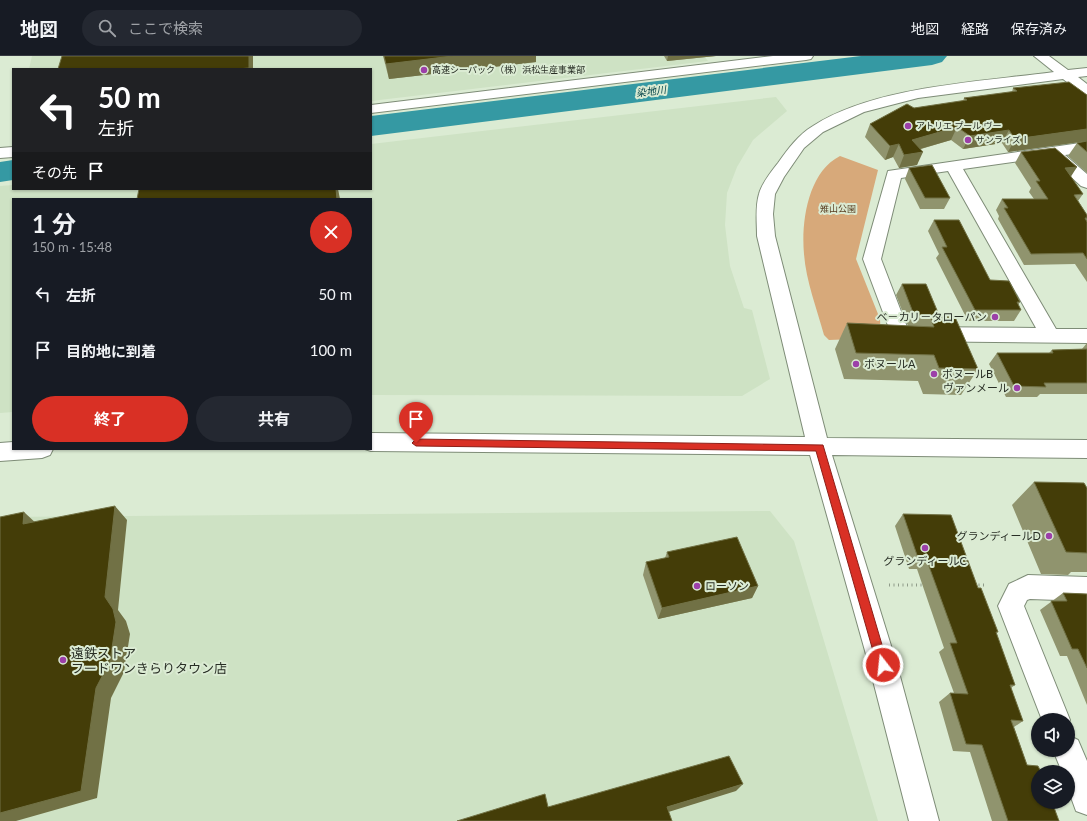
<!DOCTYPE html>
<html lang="ja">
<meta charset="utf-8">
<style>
:root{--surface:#171b24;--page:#242831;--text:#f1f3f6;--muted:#9ea1a6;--line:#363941;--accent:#d93025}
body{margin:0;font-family:Lato,"Noto Sans JP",sans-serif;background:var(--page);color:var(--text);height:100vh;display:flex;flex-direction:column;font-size:15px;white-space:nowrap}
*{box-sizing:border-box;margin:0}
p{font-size:13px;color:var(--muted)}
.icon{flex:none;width:22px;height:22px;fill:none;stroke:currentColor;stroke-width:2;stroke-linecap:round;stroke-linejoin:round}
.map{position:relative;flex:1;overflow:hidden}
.panel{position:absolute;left:12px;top:142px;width:360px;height:252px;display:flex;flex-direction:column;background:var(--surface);border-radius:0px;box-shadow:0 1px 3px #0004}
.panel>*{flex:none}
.guide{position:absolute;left:12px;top:12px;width:360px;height:122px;border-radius:0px;box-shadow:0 1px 3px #0004;background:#202124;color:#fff;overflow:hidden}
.tools{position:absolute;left:1031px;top:657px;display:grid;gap:8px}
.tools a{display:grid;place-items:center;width:44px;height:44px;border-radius:50%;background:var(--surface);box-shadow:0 1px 3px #0004;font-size:20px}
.pin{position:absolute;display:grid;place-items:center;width:34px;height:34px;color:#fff;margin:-41px -17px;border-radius:50% 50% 50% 0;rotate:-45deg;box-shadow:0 0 4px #0007}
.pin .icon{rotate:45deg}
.me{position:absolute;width:44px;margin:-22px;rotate:344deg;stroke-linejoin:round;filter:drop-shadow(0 0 3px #0008)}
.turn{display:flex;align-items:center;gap:14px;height:84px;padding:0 20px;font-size:18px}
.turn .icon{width:52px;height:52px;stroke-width:2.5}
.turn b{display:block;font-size:28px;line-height:34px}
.then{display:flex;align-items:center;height:38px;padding:0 20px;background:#0003;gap:8px;font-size:15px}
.round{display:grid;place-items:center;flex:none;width:42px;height:42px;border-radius:21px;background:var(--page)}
.head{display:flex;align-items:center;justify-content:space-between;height:68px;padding:0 20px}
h1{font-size:24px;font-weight:700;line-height:30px}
.button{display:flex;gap:8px;margin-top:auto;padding:8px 20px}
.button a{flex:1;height:46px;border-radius:24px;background:var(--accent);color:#fff;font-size:16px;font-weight:700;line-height:46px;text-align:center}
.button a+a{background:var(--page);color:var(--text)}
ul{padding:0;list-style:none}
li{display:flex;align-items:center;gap:12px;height:56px;padding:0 20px}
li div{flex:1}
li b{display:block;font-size:15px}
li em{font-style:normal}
header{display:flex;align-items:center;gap:24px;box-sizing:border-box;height:56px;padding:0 20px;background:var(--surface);border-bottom:1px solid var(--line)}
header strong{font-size:19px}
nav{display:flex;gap:22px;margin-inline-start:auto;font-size:14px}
.search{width:280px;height:36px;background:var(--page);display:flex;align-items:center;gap:10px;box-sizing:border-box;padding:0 14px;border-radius:22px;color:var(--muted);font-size:15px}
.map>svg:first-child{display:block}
.built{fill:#cee2c4}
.green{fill:#d7a97a}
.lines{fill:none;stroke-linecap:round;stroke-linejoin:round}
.river{fill:#3599a3;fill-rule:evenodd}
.minor-casing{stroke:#7e8c77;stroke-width:2}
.path{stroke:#909c8a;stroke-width:3;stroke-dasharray:1 3.5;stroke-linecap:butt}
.minor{fill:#fff;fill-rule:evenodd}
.wall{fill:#90946e}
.shaded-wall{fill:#717145}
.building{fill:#443d08;stroke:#717145}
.route{fill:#d93025;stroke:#8d1f18}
.poi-dot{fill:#9c3fa9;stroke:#dbebd3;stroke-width:1.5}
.labels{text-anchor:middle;stroke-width:4;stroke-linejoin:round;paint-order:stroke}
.far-poi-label{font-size:9px;fill:#282e25;stroke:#dbebd3;text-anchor:start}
.far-park-label{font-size:9px;fill:#563b1e;stroke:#dbebd3}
.far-water-label{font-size:10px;font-style:italic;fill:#024147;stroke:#dbebd3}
.poi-label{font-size:11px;fill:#282e25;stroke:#dbebd3;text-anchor:end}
.near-poi-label{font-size:13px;fill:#282e25;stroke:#dbebd3;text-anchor:start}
</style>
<header>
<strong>地図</strong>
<div class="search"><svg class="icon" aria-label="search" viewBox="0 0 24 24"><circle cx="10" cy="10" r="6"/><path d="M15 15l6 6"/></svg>ここで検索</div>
<nav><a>地図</a><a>経路</a><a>保存済み</a></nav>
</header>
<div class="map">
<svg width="1087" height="765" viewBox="0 0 1087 765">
<rect width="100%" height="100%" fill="#dbebd3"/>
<g class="built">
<path d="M32 0H704L708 5 371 45V13H29Z"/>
<path d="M776 41 787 55 753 84 737 111 727 137 725 169 730 210 744 252 752 254 770 323 742 340 371 339V143H13V356L0 357V130L13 129V133H371V88Z"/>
<path d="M770 455 794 485 878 765H0V461Z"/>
</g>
<path class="green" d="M840 100 878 114 856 203 880 263 881 282 829 284 824 279C817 253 806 225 804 198 801 166 808 116 840 100Z"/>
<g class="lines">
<g class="river">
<path d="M861 0H947L942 6 932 9 371 80V60Z"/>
<path d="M13 104V124L0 126V106Z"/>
</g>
<defs>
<g id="minor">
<path d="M773 0H813L811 3 806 4 371 57V49Z"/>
<path d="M1034 0H1049L1068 14 1087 12V20L1078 21 1087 28V39L1082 38 1063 23 918 42 864 56 823 76 804 92 784 121 775 138 773 158 775 180 827 382 1087 384V402L832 399 897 609 939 765H909L869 609 810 399 371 395 365 393H371V377L805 381 757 180C757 167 755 151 759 138 762 127 771 116 778 107 788 93 798 79 813 70 875 30 981 26 1054 16Z"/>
<path d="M1087 86V96L1065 99 1087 118V132L1081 130 1049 101 963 113 1056 273H1087V287L900 285 893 283 863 203 888 115ZM948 115 1036 272 907 271 881 203 901 122Z"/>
<path d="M13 91V101L0 102V92Z"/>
<path d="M13 386V393H53L50 399 42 402 0 405V387Z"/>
<path d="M1028 519 1087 521V545L1030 543 1027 544 1024 550 1070 664 1068 669V664H1042L998 550 1009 528Z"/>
<path d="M1068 679 1078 684 1087 705V759L1076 755 1068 733V716H1062L1053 694H1068Z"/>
</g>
</defs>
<use href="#minor" class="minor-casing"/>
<g class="path">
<path d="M889 529H925"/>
<path d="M974 529H987"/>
</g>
<use href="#minor" class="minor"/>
</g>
<g class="wall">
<path d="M383 0H536V6L389 23Z"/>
<path d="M664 0H716L667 5Z"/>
<path d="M1013 32 1087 39V85L1008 96 1002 87 963 93 951 84 921 93 917 109 899 112 893 101 885 104 865 81 870 68 914 52 963 45 964 42 1012 36Z"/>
<path d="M1087 85V117L1068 100 1077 87Z"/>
<path d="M1021 96 1077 111 1070 120 1083 138 1078 145 1087 159V226L1075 208 1024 209 998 163 999 160 996 154 1002 143H1034L1029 136 1031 132 1015 107Z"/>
<path d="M909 112 950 142 944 153H920L905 123Z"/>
<path d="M934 164 990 224 1020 246 1018 249 1021 254 1014 265H968L936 202 939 198 928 175Z"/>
<path d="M902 228 939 259 938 261 978 313 961 339 923 338 918 325 844 323 835 293 847 267 924 271V270H908L896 239Z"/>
<path d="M1087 287V338H1040L1037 341H1006L989 308 997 297H1049L1052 294 1082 293Z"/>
<path d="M1034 426 1087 432V516H1071L1068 519 1041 518 1012 449Z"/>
<path d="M903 458 978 532 998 576 996 577 1015 629 1011 632 1023 665 1014 671 1027 709 1059 765H992L970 696 953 695 939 646 950 637H954L939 596 944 592 917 513H909L895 470Z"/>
<path d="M667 496 758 530 752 542 658 563 643 519 646 506 665 502Z"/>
<path d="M1063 537 1087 538V649L1067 600H1060L1040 554Z"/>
</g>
<g class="shaded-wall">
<path d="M249 0H253V13H237Z"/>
<path d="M453 0H536V6L389 23 386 8Z"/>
<path d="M668 0H716L667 5Z"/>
<path d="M957 71 951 84 906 97 912 84Z"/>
<path d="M1087 73V85L1008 96 1015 83Z"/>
<path d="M1009 74 1002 87 963 93 970 80Z"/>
<path d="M899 88 893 101 885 104 890 90Z"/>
<path d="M923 96 917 109 899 112 904 99Z"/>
<path d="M1077 111 1070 122 1065 112Z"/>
<path d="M336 133H338L340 143H337Z"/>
<path d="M115 450 127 464 118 554 126 565 130 578 124 616 111 642 97 742 16 765H0V757Z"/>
<path d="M24 456 39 470 23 468Z"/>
<path d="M758 530 752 542 658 563 662 552Z"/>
<path d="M743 728 736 735 662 758 667 751Z"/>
</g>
<g class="building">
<path d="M62 0H249V12L237 13H58Z"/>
<path d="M384 0H453L386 8Z"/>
<path d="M1069 26 1087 39V73L1015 83 1009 74 970 80 957 71 912 84 923 96 904 99 899 88 890 90 870 68 907 48 914 52 967 44 964 42 1017 35 1013 32Z"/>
<path d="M1087 85V96L1077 87Z"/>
<path d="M1055 92 1077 111 1065 112 1083 138 1074 139 1087 159V162H1085L1087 166V203L1083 197 1031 198 1004 152H1008L1002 143H1048L1036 125H1040L1021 96Z"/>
<path d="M932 109 950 142H925L909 112Z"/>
<path d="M139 133H336L337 143H137Z"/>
<path d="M934 164H959L990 224 1009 225 1020 246H1017L1021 254H975L942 191H947Z"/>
<path d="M902 228H926L939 259H914Z"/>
<path d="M930 260 955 261 978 313 939 312 934 299 856 297 847 267 934 271Z"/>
<path d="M1087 293V327H1044L1046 331 1014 330 997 297H1053L1052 294Z"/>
<path d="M1034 426 1084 427 1087 432V497L1066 496Z"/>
<path d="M115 450 105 541 113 553 116 566 110 605 96 632 81 735 0 757V461L24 456 23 468Z"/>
<path d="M903 458 951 459 978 532H981L998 576H996L1015 629H1010L1023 665 1011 664 1027 709 1038 710 1041 716H1038V746H1052L1059 765H1008L982 689 966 688 950 637 968 638 950 587H957L926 502H918Z"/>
<path d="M737 481 758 530 662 552 646 506 669 501 667 496Z"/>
<path d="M1063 537 1087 538V612L1078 593H1072L1051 545H1067Z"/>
<path d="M729 700 743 728 667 751 672 765H457L545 738 548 751Z"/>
</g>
<path class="route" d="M416 383 823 389 888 609 887 613 883 614 879 613 877 609 816 395 416 390 412 387Z"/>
<g class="poi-dot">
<circle cx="424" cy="14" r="4"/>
<circle cx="908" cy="70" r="4"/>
<circle cx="968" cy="84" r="4"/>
<circle cx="995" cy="261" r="4"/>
<circle cx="856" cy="308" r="4"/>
<circle cx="934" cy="318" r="4"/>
<circle cx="1017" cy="332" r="4"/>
<circle cx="1049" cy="480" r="4"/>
<circle cx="925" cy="492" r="4"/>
<circle cx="697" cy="530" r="4"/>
<circle cx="63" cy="604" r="4"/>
</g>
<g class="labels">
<g class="far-poi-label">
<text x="432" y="17">高速シーパック（株）浜松生産事業部</text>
<text x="916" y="73">アトリエ プール ヴー</text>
<text x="976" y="87">サンライズⅠ</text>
</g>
<g class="far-park-label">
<text x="838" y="156">雉山公園</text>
</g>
<g class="far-water-label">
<text transform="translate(651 35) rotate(-7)" y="4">染地川</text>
</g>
<g class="poi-label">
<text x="987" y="265">ベ－カリ－タローパン</text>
<text x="864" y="312" text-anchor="start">ボヌールA</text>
<text x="942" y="322" text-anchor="start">ボヌールB</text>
<text x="1009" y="336">ヴァンメール</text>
<text x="1041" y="484">グランディールD</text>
<text x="925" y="509" text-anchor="middle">グランディールC</text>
<text x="705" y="534" text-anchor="start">ローソン</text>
</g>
<g class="near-poi-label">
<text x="71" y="602">遠鉄ストア<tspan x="71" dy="15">フードワンきらりタウン店</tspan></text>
</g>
</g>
</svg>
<div class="tools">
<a><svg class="icon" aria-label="sound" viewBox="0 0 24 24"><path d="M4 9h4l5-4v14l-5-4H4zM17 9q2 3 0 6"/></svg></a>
<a><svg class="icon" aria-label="layers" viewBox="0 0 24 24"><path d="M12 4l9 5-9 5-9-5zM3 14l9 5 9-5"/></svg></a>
</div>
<div class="pin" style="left:416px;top:387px;background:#d93025"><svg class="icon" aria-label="arrive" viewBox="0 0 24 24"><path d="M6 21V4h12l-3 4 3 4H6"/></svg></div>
<svg class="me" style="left:883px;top:609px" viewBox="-20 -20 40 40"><circle r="17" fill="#d93025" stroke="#fff" stroke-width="3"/><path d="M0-11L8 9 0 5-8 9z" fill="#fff"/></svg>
<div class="guide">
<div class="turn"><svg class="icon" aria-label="left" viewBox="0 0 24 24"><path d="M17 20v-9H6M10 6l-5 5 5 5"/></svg><div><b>50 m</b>左折</div></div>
<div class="then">その先<svg class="icon" aria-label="arrive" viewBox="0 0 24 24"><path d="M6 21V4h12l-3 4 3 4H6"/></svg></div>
</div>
<section class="panel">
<div class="head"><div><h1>1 分</h1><p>150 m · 15:48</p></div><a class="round" style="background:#d93025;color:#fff"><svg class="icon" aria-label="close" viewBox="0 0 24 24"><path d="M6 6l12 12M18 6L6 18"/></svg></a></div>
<ul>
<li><svg class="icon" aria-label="left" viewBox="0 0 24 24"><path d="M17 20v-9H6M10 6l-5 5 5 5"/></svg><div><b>左折</b></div><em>50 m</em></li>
<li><svg class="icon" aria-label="arrive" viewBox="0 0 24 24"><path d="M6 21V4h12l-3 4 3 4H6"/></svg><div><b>目的地に到着</b></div><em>100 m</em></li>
</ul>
<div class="button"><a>終了</a><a>共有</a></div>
</section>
</div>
